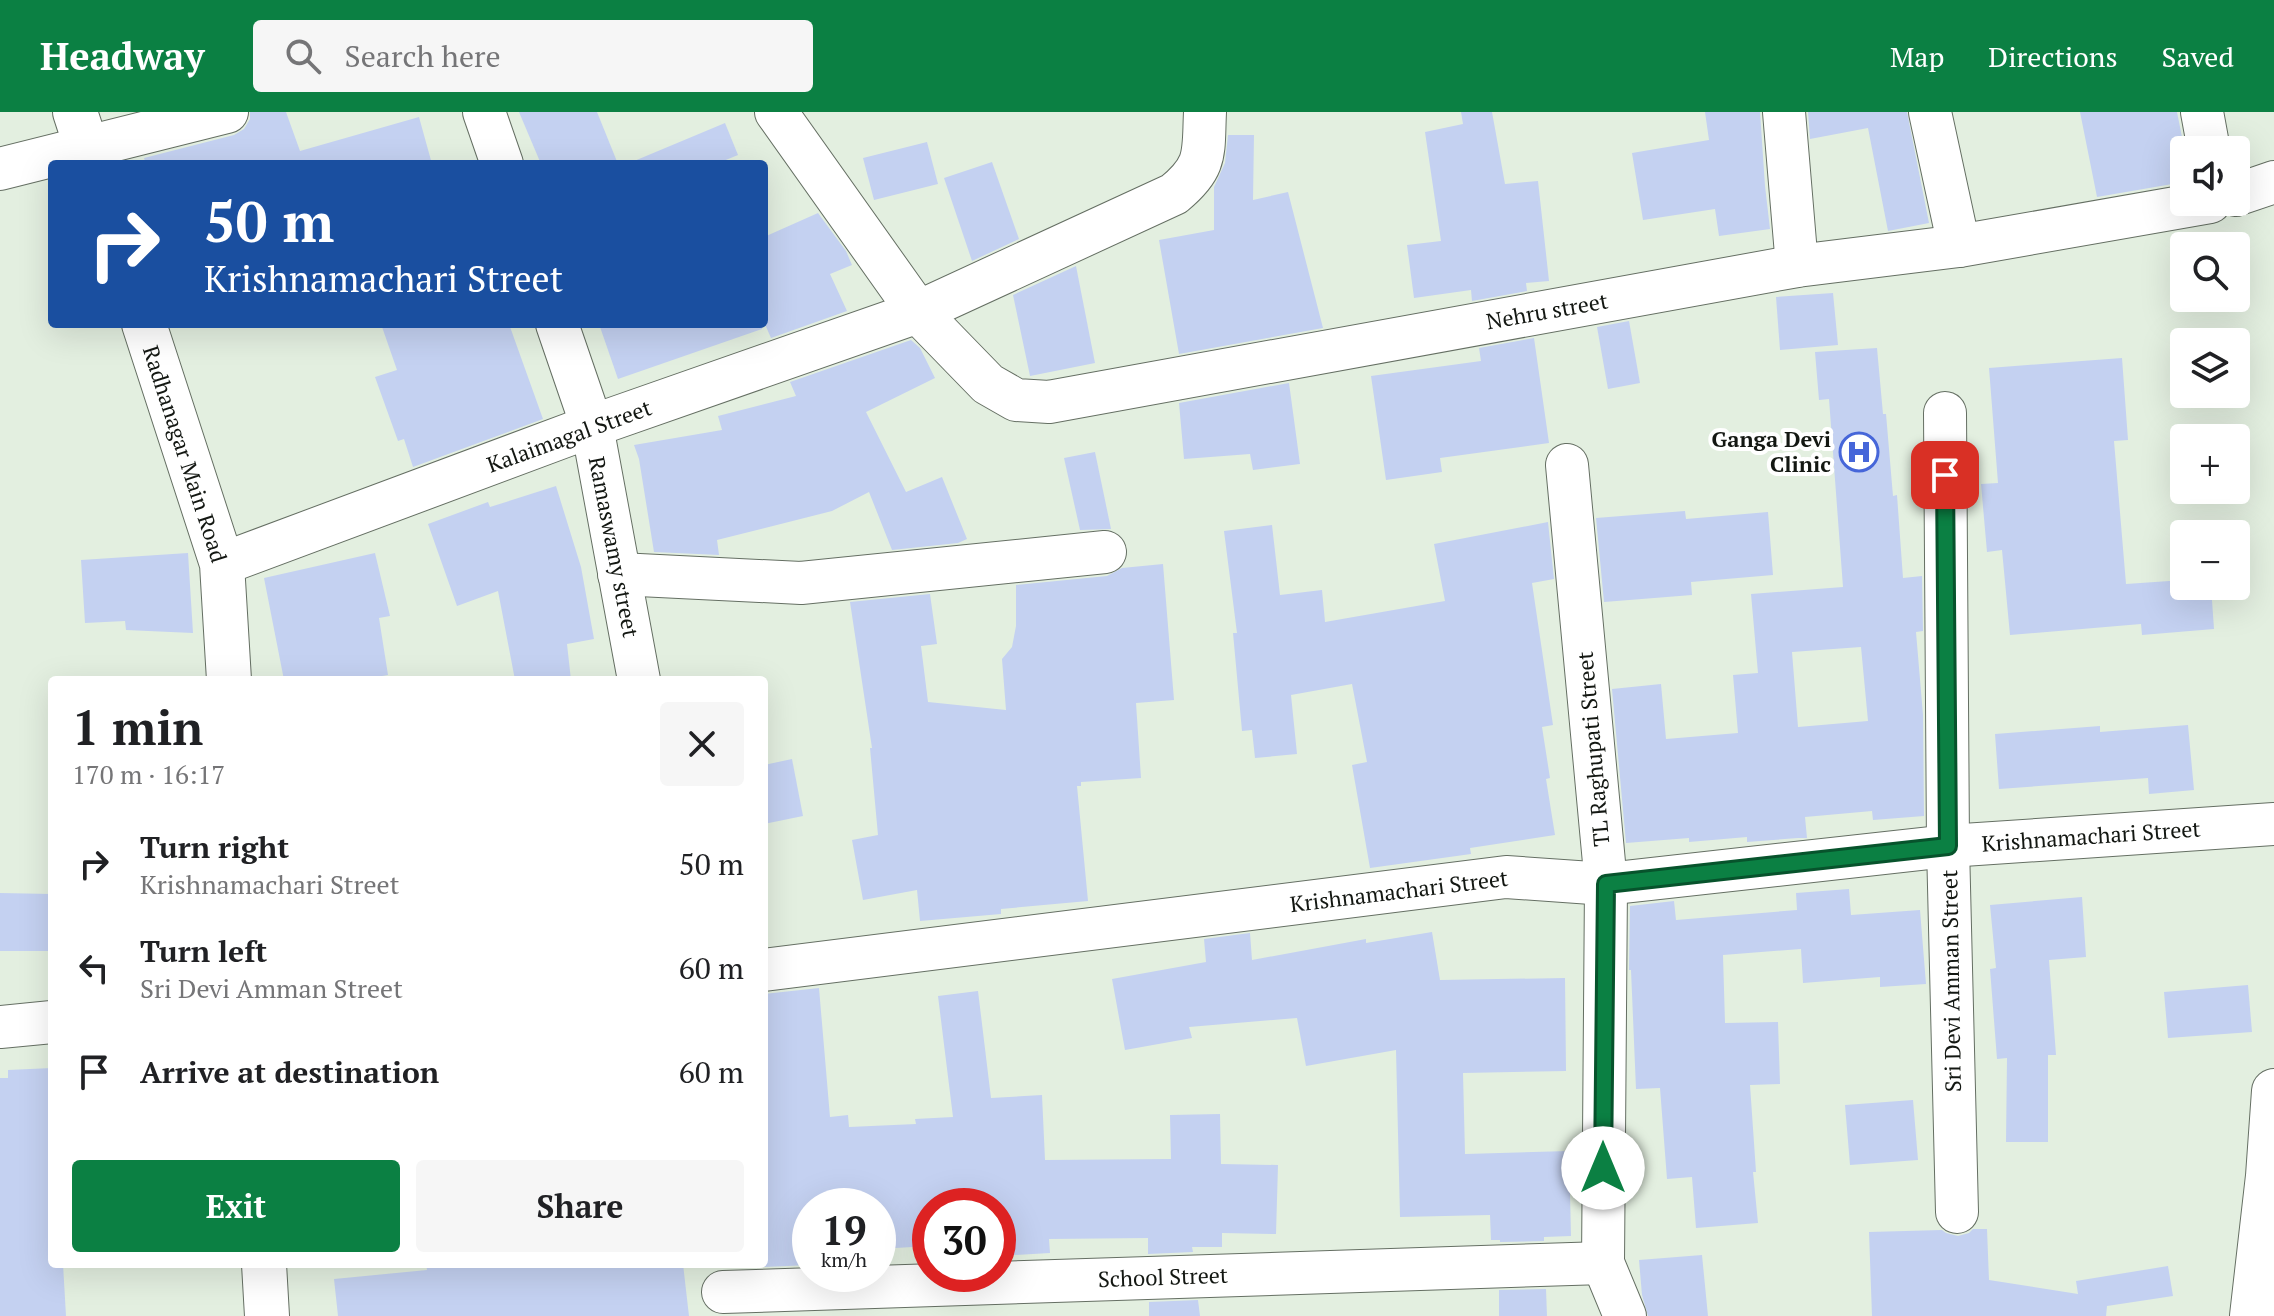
<!DOCTYPE html>
<meta charset="utf-8">
<style>
:root{--surface:#fff;--page:#f6f6f6;--text:#202124;--muted:#757577;--accent:#0b8043}
body{margin:0;font-family:"PT Serif",serif;background:var(--page);color:var(--text);height:100vh;display:flex;flex-direction:column;font-size:30px;white-space:nowrap}
*{box-sizing:border-box;margin:0}
p{font-size:26px;color:var(--muted)}
.icon{flex:none;width:44px;height:44px;fill:none;stroke:currentColor;stroke-width:2;stroke-linecap:round;stroke-linejoin:round}
.map{position:relative;flex:1;overflow:hidden}
.details{position:absolute;left:48px;top:564px;width:720px;height:592px;display:flex;flex-direction:column;background:var(--surface);border-radius:8px;box-shadow:0 8px 32px #0002}
.details>*{flex:none}
.guide{position:absolute;left:48px;top:48px;width:720px;height:168px;border-radius:8px;box-shadow:0 8px 32px #0002;background:#1a4fa0;color:#fff;overflow:hidden}
.tools{position:absolute;left:2170px;top:24px;display:grid;gap:16px}
.tools a{display:grid;place-items:center;width:80px;height:80px;border-radius:8px;background:var(--surface);box-shadow:0 8px 32px #0002;font-size:40px}
.speed{position:absolute;left:792px;top:1076px;display:flex;gap:16px;font-size:40px;font-weight:700;text-align:center}
.speed>*{display:grid;place-content:center;width:104px;height:104px;border-radius:50%;background:var(--surface);box-shadow:0 8px 32px #0002;line-height:1}
.speed small{font-size:20px;font-weight:400}
.speed .limit{border:12px solid #d22;background:#fff;color:#111}
.pin{position:absolute;display:grid;place-items:center;width:68px;height:68px;color:#fff;margin:-34px;border-radius:16px;box-shadow:0 4px 12px #0006}
.me{position:absolute;width:88px;margin:-44px;rotate:0deg;stroke-linejoin:round;filter:drop-shadow(0 0 6px #0008)}
.turn{display:flex;align-items:center;gap:28px;height:168px;padding:0 24px;font-size:36px}
.turn .icon{width:104px;height:104px;stroke-width:2.5}
.turn b{display:block;font-size:56px;line-height:68px}
.round{display:grid;place-items:center;flex:none;width:84px;height:84px;border-radius:8px;background:var(--page)}
.headline{display:flex;align-items:center;justify-content:space-between;height:136px;padding:0 24px}
h1{font-size:48px;font-weight:600;line-height:60px}
.button{display:flex;gap:16px;margin-top:auto;padding:16px 24px}
.button a{flex:1;height:92px;border-radius:8px;background:var(--accent);color:#fff;font-size:32px;font-weight:600;line-height:92px;text-align:center}
.button a+a{background:var(--page);color:var(--text)}
ul{padding:0;list-style:none}
li{display:flex;align-items:center;gap:24px;height:104px;padding:0 24px}
li div{flex:1}
li b{display:block;font-size:30px}
li em{font-style:normal}
header{display:flex;align-items:center;gap:48px;box-sizing:border-box;height:112px;padding:0 40px;background:var(--accent);color:#fff}
header strong{font-size:38px}
nav{display:flex;gap:44px;margin-inline-start:auto;font-size:28px}
.search{width:560px;height:72px;background:var(--page);display:flex;align-items:center;gap:20px;box-sizing:border-box;padding:0 28px;border-radius:8px;color:var(--muted);font-size:30px}
.map>svg:first-child{display:block}
.building{fill:#c4d1f1;fill-rule:evenodd}
.lines{fill:none;stroke-linecap:round;stroke-linejoin:round}
.street-casing{stroke:#656f63;stroke-width:44}
.secondary-casing{stroke:#656f63;stroke-width:46}
.street{stroke:#fff;stroke-width:42}
.secondary{stroke:#fff;stroke-width:44}
.route-casing{stroke:#07532c;stroke-width:20}
.route{stroke:#0b8043;stroke-width:14}
.labels{text-anchor:middle;stroke-width:8;stroke-linejoin:round;paint-order:stroke}
.street-label{font-size:22px;fill:#131712;stroke:#fff}
.poi-label{font-size:22px;font-weight:bold;fill:#131712;stroke:#fff;text-anchor:end}
</style>
<header>
<strong>Headway</strong>
<div class="search"><svg class="icon" aria-label="search" viewBox="0 0 24 24"><circle cx="10" cy="10" r="6"/><path d="M15 15l6 6"/></svg>Search here</div>
<nav><a>Map</a><a>Directions</a><a>Saved</a></nav>
</header>
<div class="map">
<svg width="2274" height="1204" viewBox="0 0 2274 1204">
<rect width="100%" height="100%" fill="#e3efe0"/>
<g class="building">
<path d="M250 0H286L300 39 419 5 432 52H146L144 46 234 23 244 17 250 7Z"/>
<path d="M519 0H597L618 52H541Z"/>
<path d="M1461 0H1492L1505 72 1538 69 1549 169 1526 171 1527 179 1472 189 1471 178 1414 186 1407 133 1441 129 1425 20 1463 12Z"/>
<path d="M1705 0H1760L1765 74 1770 117 1719 124 1715 97 1643 108 1632 41 1709 28Z"/>
<path d="M1808 0H1907L1929 111 1888 119 1868 16 1810 27Z"/>
<path d="M2080 0H2177L2184 35V70L2097 85Z"/>
<path d="M725 11 738 43 716 52H627Z"/>
<path d="M1228 23H1254L1253 88 1288 80 1323 216 1179 242 1159 128 1214 118V75L1225 51Z"/>
<path d="M927 30 938 72 874 88 863 46Z"/>
<path d="M992 50 1019 127 972 149 944 66Z"/>
<path d="M818 101 846 139 852 153 830 162 847 199 771 226 764 210V125Z"/>
<path d="M1076 154 1095 251 1030 264 1013 183Z"/>
<path d="M1833 181 1838 233 1780 238 1776 185Z"/>
<path d="M1629 209 1640 271 1608 277 1597 215Z"/>
<path d="M381 212H509L543 307 413 355 404 327 398 329 375 265 397 258Z"/>
<path d="M599 212H762V217L618 267Z"/>
<path d="M1534 226 1549 331 1440 346 1442 360 1386 368 1371 264 1481 249 1479 236Z"/>
<path d="M911 228 920 236 935 266 866 300 906 380 942 365 967 427 958 431 892 438 869 380 832 399 717 428 719 443 654 440 639 347 634 333 722 318 718 304 796 284 790 270Z"/>
<path d="M1877 236 1883 302H1886L1893 384 1897 383 1903 466 1922 464 1923 519 1916 520 1923 603 1924 704 1873 708 1872 699 1805 705 1807 726H1798L1747 730V725L1689 730V726L1626 731 1612 577 1661 572 1666 627 1738 621 1733 563 1758 561 1751 482 1843 475 1829 287 1819 288 1815 240ZM1861 535 1868 609 1798 615 1792 540Z"/>
<path d="M2122 246 2128 328 2114 329 2126 472 2184 468V474H2211L2214 517 2142 523 2141 512 2010 523 2002 438 1987 440 1981 372 1998 371 1989 256Z"/>
<path d="M1289 271 1300 352 1253 358 1250 342 1184 347 1179 291Z"/>
<path d="M1095 340 1111 417 1080 418 1064 346Z"/>
<path d="M556 374 581 455 594 527 567 532 571 568H515L498 479 457 494 428 412 488 390 490 395Z"/>
<path d="M1685 399 1686 407 1768 400 1773 463 1691 470 1692 483 1604 490 1596 406Z"/>
<path d="M1548 410 1554 467 1532 471 1553 613 1542 615 1550 666 1546 667 1555 723 1470 736 1471 742 1370 756 1352 653 1367 650 1352 572 1291 583 1297 642 1255 646 1252 618 1242 619 1233 521H1237L1224 419 1272 413 1280 483 1322 478 1325 510 1445 489 1434 432Z"/>
<path d="M188 441 193 521 126 518 125 509 85 511 81 448Z"/>
<path d="M375 441 390 504 379 506 388 563 358 568H284L264 466Z"/>
<path d="M1163 452 1174 588 1136 591 1141 666 1081 670V674H1077L1088 789 1001 797V802L920 809 917 778 863 788 852 728 878 723 870 636H872L850 490 930 482 937 532 921 534 928 590 1006 598 1002 547 1012 535 1016 514V473L1107 464 1122 456Z"/>
<path d="M2188 613 2194 678 2149 682 2148 666 1999 677 1995 622 2100 614V620Z"/>
<path d="M792 647 803 704 764 712V653Z"/>
<path d="M1849 777 1851 803 1920 798 1926 872 1880 875V865L1803 871 1801 837 1723 843 1725 911 1778 910 1780 972 1750 973 1756 1060H1753L1758 1111 1696 1116 1692 1065 1667 1067 1660 976 1636 977 1631 858H1629L1630 794 1674 789 1676 808 1797 798 1796 781Z"/>
<path d="M0 781 52 782V839H0Z"/>
<path d="M2082 785 2086 845 2049 848 2056 943H2048V1030H2006L2007 946 1997 947 1990 857 1996 856 1990 793Z"/>
<path d="M1432 820 1440 868 1565 866 1566 959 1463 961 1465 1042 1569 1039 1571 1124 1544 1125V1129L1500 1130V1128H1491L1490 1103 1400 1105 1396 938 1306 954 1297 906 1189 915 1192 926 1125 938 1112 867 1206 850 1204 827 1250 821 1252 848 1366 827V831Z"/>
<path d="M2248 873 2252 920 2168 926 2164 880Z"/>
<path d="M819 876 830 1005 848 1003 849 1015 916 1012 915 1007 953 1005 938 884 978 879 991 986 1042 983 1045 1048 1171 1047 1170 1003 1220 1002 1221 1052 1278 1053 1276 1122 1222 1121V1135H1192L1193 1140 1148 1142V1126L1049 1127 1050 1141 998 1144V1094H930V1134L878 1137V1094H810V1153L764 1155V882Z"/>
<path d="M52 956V1152H63L66 1204H0V966H8V958Z"/>
<path d="M1913 988 1918 1048 1850 1053 1845 993Z"/>
<path d="M1973 1117H1987L1989 1168 2078 1182 2076 1169 2168 1154 2173 1184 2107 1194 2106 1204H1872L1869 1120 1942 1118 1946 1121 1958 1124 1969 1121Z"/>
<path d="M1702 1143 1708 1204H1648L1642 1183 1639 1148Z"/>
<path d="M426 1152H683L689 1204H338L334 1167 427 1158Z"/>
<path d="M1546 1177 1547 1204H1499V1178Z"/>
<path d="M1198 1188 1200 1204H1149V1190Z"/>
</g>
<g class="lines">
<defs>
<g id="street">
<path d="M484 0 502 52"/>
<path d="M776 0 918 200 988 272 1016 288 1049 290 1797 154 1959 134 2210 90"/>
<path d="M1784 0 1797 154"/>
<path d="M1930 0 1959 134"/>
<path d="M2202 0 2209 38"/>
<path d="M0 57 227 0"/>
<path d="M2236 83 2274 70"/>
<path d="M557 212 592 314 639 568"/>
<path d="M1945 301 1948 734 1957 1100"/>
<path d="M1567 353 1606 772 1603 1151 1625 1204"/>
<path d="M222 452 592 314 918 200 1174 82C1208 54 1203 41 1205 0"/>
<path d="M619 462 801 471 1105 440"/>
<path d="M764 858 1506 765 1606 772 1948 734 2274 712"/>
<path d="M0 915 52 910"/>
<path d="M723 1180 1603 1151"/>
</g>
<g id="secondary">
<path d="M75 0 92 52"/>
<path d="M144 212 222 452 229 568"/>
<path d="M264 1152 267 1204"/>
<path d="M2252 1204 2268 1064 2274 979"/>
</g>
</defs>
<use href="#street" class="street-casing"/>
<use href="#secondary" class="secondary-casing"/>
<use href="#street" class="street"/>
<use href="#secondary" class="secondary"/>
</g>
<g class="lines">
<defs>
<path id="route" d="M1603 1056 1606 772 1948 734 1945 363"/>
</defs>
<use href="#route" class="route-casing"/>
<use href="#route" class="route"/>
</g>
<defs>
<symbol id="hospital-ring" viewBox="-11 -11 22 22"><circle r="9.5" fill="#fff" stroke="#4666d9" stroke-width="1.5"/><path d="M-5-5h3v3.5h4V-5h3V5h-3V1.5h-4V5h-3Z" fill="#4666d9"/></symbol>
</defs>
<g fill-rule="evenodd">
<use href="#hospital-ring" x="1837" y="318" width="44" height="44"/>
</g>
<g class="labels">
<g class="street-label">
<text transform="translate(1547 199) rotate(-10)" y="8">Nehru street</text>
<text transform="translate(569 324) rotate(-20)" y="8">Kalaimagal Street</text>
<text transform="translate(185 342) rotate(72)" y="8">Radhanagar Main Road</text>
<text transform="translate(614 435) rotate(79)" y="8">Ramaswamy street</text>
<text transform="translate(1593 637) rotate(-95)" y="8">TL Raghupati Street</text>
<text transform="translate(2091 724) rotate(-4)" y="8">Krishnamachari Street</text>
<text transform="translate(1399 779) rotate(-7)" y="8">Krishnamachari Street</text>
<text transform="translate(1951 869) rotate(-91)" y="8">Sri Devi Amman Street</text>
<text transform="translate(1163 1165) rotate(-2)" y="8">School Street</text>
</g>
<g class="poi-label">
<text x="1831" y="335">Ganga Devi<tspan x="1831" dy="25">Clinic</tspan></text>
</g>
</g>
</svg>
<div class="tools">
<a><svg class="icon" aria-label="sound" viewBox="0 0 24 24"><path d="M4 9h4l5-4v14l-5-4H4zM17 9q2 3 0 6"/></svg></a>
<a><svg class="icon" aria-label="search" viewBox="0 0 24 24"><circle cx="10" cy="10" r="6"/><path d="M15 15l6 6"/></svg></a>
<a><svg class="icon" aria-label="layers" viewBox="0 0 24 24"><path d="M12 4l9 5-9 5-9-5zM3 14l9 5 9-5"/></svg></a>
<a>+</a>
<a>−</a>
</div>
<div class="speed"><div>19<small>km/h</small></div><div class="limit">30</div></div>
<div class="pin" style="left:1945px;top:363px;background:#d93025"><svg class="icon" aria-label="arrive" viewBox="0 0 24 24"><path d="M6 21V4h12l-3 4 3 4H6"/></svg></div>
<svg class="me" style="left:1603px;top:1056px" viewBox="-20 -20 40 40"><circle r="19" fill="#fff"/><path d="M0-13L10 11 0 6-10 11z" fill="#0b8043"/></svg>
<div class="guide">
<div class="turn"><svg class="icon" aria-label="right" viewBox="0 0 24 24"><path d="M7 20v-9h11M14 6l5 5-5 5"/></svg><div><b>50 m</b>Krishnamachari Street</div></div>
</div>
<section class="details">
<div class="headline"><div><h1>1 min</h1><p>170 m · 16:17</p></div><a class="round"><svg class="icon" aria-label="close" viewBox="0 0 24 24"><path d="M6 6l12 12M18 6L6 18"/></svg></a></div>
<ul>
<li><svg class="icon" aria-label="right" viewBox="0 0 24 24"><path d="M7 20v-9h11M14 6l5 5-5 5"/></svg><div><b>Turn right</b><p>Krishnamachari Street</p></div><em>50 m</em></li>
<li><svg class="icon" aria-label="left" viewBox="0 0 24 24"><path d="M17 20v-9H6M10 6l-5 5 5 5"/></svg><div><b>Turn left</b><p>Sri Devi Amman Street</p></div><em>60 m</em></li>
<li><svg class="icon" aria-label="arrive" viewBox="0 0 24 24"><path d="M6 21V4h12l-3 4 3 4H6"/></svg><div><b>Arrive at destination</b></div><em>60 m</em></li>
</ul>
<div class="button"><a>Exit</a><a>Share</a></div>
</section>
</div>
